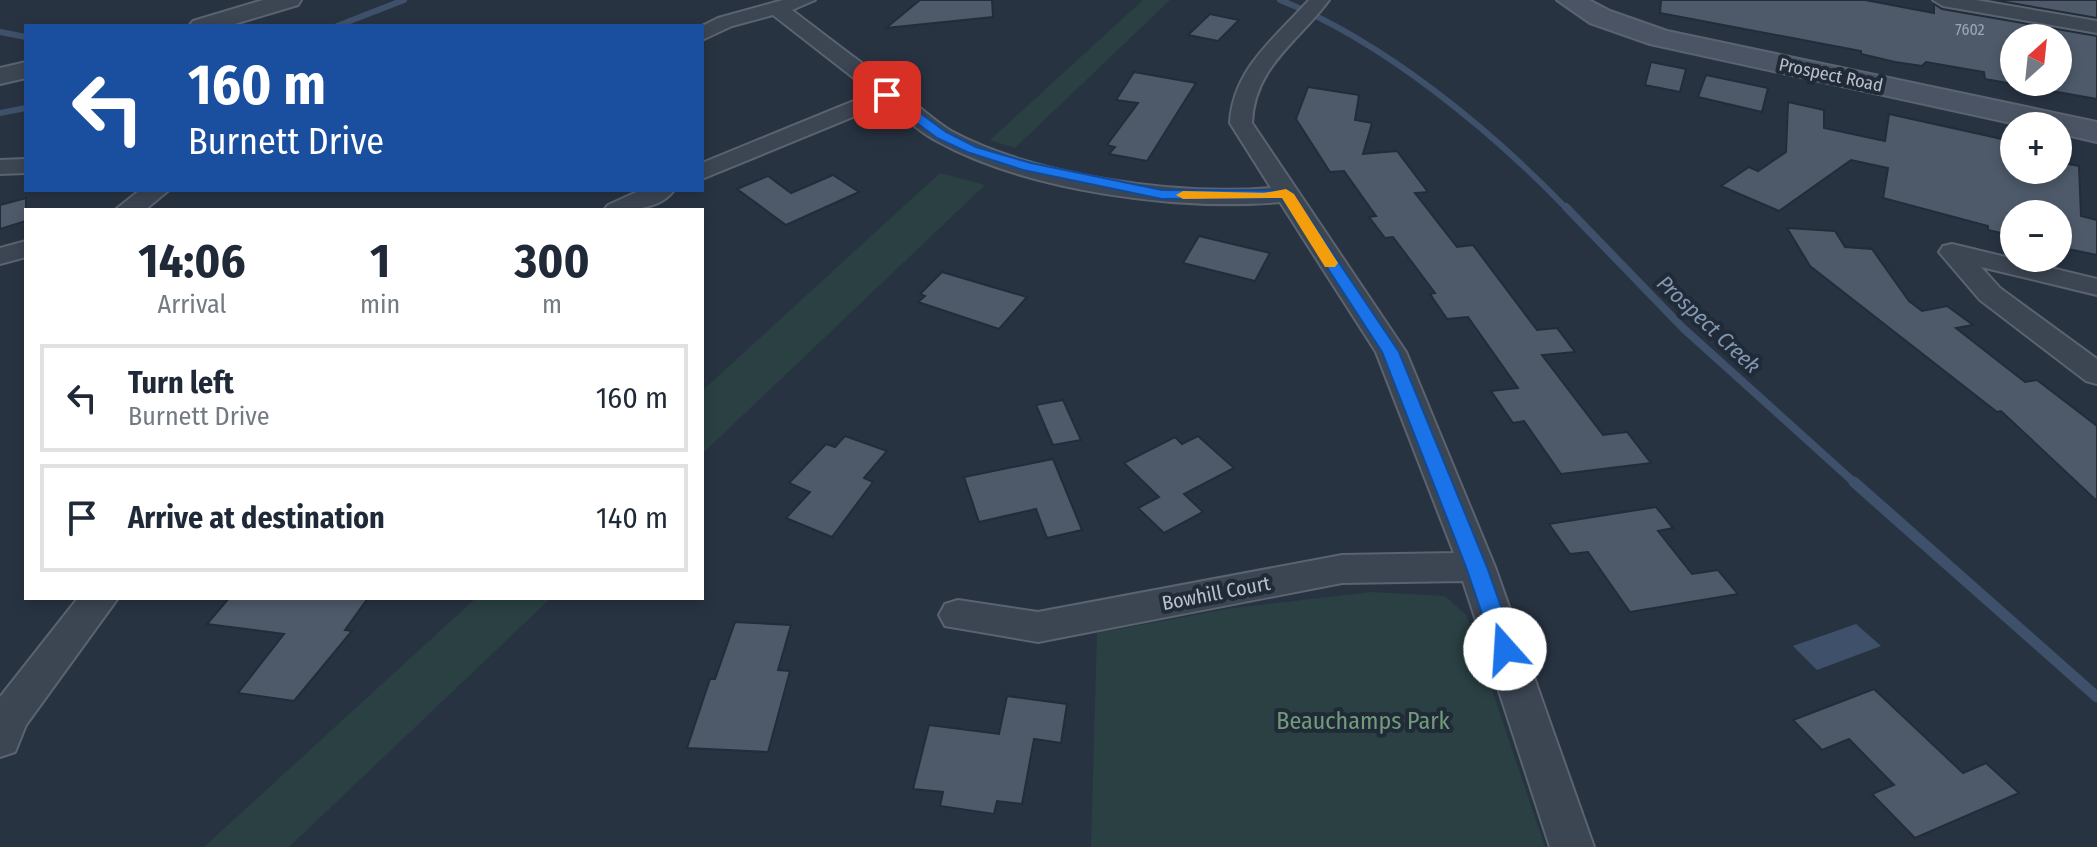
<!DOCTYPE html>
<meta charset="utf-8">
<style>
:root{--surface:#fff;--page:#f6f6f7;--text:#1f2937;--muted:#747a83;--line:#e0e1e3}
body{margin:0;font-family:"Fira Sans Condensed",sans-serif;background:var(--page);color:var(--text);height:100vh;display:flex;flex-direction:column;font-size:30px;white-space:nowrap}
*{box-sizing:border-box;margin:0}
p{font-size:26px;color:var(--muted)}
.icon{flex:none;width:44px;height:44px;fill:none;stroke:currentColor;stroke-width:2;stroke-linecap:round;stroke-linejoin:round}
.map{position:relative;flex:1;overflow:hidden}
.sheet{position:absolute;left:24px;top:208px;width:680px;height:392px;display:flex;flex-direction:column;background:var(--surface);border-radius:0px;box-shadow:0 4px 12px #0003}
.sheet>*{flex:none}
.top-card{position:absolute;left:24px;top:24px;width:680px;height:168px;border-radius:0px;box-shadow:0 4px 12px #0003;background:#1a4fa0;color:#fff;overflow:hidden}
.needle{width:52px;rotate:27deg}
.buttons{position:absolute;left:2000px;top:24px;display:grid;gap:16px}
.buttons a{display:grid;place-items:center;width:72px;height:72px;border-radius:50%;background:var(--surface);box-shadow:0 4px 12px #0003;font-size:40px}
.pin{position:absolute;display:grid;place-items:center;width:68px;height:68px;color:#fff;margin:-34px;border-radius:16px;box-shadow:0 4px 12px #0006}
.me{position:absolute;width:88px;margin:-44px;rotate:341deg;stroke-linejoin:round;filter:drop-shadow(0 0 6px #0008)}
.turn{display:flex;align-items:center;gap:28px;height:168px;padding:0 32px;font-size:36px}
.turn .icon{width:104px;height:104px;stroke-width:2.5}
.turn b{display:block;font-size:56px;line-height:68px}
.eta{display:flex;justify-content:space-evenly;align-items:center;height:136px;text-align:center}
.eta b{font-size:48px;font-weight:700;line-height:56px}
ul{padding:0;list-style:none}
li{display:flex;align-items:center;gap:24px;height:108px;margin:0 16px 12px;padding:0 16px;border:4px solid var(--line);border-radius:0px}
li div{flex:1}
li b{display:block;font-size:30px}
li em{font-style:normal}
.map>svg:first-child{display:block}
.green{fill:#2a4043}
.water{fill:#3f516a}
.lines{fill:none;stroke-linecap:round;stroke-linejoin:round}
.stream-far2{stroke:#3f516a;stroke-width:6}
.stream-far1{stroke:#3f516a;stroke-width:8}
.stream{stroke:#3f516a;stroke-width:11}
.building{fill:#4e5a6a;stroke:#232c39;stroke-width:2;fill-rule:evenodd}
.minor-casing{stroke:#5a636f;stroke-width:4}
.tertiary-casing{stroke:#5a636f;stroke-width:4}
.secondary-casing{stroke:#5a636f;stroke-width:4}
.minor{fill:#3c4552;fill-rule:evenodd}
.tertiary{fill:#3c4552;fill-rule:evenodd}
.secondary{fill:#4a5464;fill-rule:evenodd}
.route{fill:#1a73e8;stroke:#114b97;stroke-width:2}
.slow{fill:#f59e0b}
.labels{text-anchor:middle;stroke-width:8;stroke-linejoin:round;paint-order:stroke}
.number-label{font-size:16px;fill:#9ea6b3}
.far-street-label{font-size:18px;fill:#b9c0cb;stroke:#212a37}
.street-label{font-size:20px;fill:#b9c0cb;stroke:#212a37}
.water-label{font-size:22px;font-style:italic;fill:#8297b2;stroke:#212a37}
.near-park-label{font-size:24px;fill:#719b7b;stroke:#212a37}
</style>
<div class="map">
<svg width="2097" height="847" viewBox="0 0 2097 847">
<rect width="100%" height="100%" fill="#283342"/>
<g class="green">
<path d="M1143 0H1170L1015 148 990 140Z"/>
<path d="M940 173 985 185 702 454V391Z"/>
<path d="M1371 592 1445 596 1467 616 1545 847H1091L1097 633 1233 608Z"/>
<path d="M476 598H551L289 847H204Z"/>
</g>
<path class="water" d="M1856 624 1881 646 1817 670 1793 646Z"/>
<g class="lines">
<g class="stream-far2">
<path d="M1280 0C1383 41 1491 130 1567 209"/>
<path d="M337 26 404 0"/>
<path d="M0 32 26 37"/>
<path d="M0 113 26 108"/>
</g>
<path class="stream-far1" d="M1566 207 1683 328 1856 484"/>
<path class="stream" d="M1854 482 2097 697"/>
</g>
<g class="building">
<path d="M920 0H992L993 17 886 28Z"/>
<path d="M1661 0H1865L1934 13V4L1942 9 2097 36V99L1985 79 1984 72 1926 62 1922 66 1895 62 1861 54V51L1660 13ZM2014 38H2058V82H2014Z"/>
<path d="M1994 0H2097V18Z"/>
<path d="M1210 14 1239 20 1218 41 1188 35Z"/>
<path d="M1651 62 1686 69 1680 92 1645 85Z"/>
<path d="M1134 72 1196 83 1147 161 1109 154 1115 147 1107 145 1138 103 1116 100Z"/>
<path d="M1706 75 1768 88 1762 112 1698 97Z"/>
<path d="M1308 87 1359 95 1355 120 1372 123 1363 154 1397 151 1428 192 1415 193 1457 247 1473 245 1537 330 1557 328 1575 352 1542 355 1603 435 1627 432 1651 463 1561 474 1524 421 1513 423 1491 391 1518 388 1468 317 1447 319 1430 294 1435 293 1393 237 1385 238 1369 217 1376 216 1344 171 1330 172 1296 119Z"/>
<path d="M1788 102 1824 110V128L1885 141 1889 114 2011 141 2014 170H2058V162L2079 166 2081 216 2097 220V255L2058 247V214H2014V236L1988 230V226L1883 198 1888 168 1851 160 1779 211 1721 186 1749 167 1758 171 1786 152Z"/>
<path d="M833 175 859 192 786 225 737 189 768 176 791 193Z"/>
<path d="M26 198V221L0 229V205Z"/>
<path d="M1787 228 1835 231 1845 247 1872 249 1909 301 1922 311 1947 306 1973 325 1956 328 2025 382 2037 380 2097 426V501L2001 411 1997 412 1810 266Z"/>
<path d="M1199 236 1270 253 1255 281 1183 263Z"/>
<path d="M942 272 989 286 1027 297 999 329 918 302 925 296 920 294Z"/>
<path d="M1063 400 1081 440 1053 445 1036 405Z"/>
<path d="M845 436 887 451 864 478 873 482 832 537 786 518 810 492 789 483 826 444 835 447Z"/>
<path d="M1198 436 1234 468 1184 494 1203 512 1164 533 1138 508 1159 497 1124 463 1175 437 1182 444Z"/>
<path d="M1053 459 1082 530 1047 538 1036 509 979 522 964 477Z"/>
<path d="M1656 507 1673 528 1658 531 1692 574 1718 570 1738 594 1630 612 1588 552 1570 554 1549 524Z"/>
<path d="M229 598H368L345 630 352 631 294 701 238 693 284 634 207 624Z"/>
<path d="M735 622 791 625 778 670 790 671 768 752 687 748 710 679H715Z"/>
<path d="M1874 689 1963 773 1986 763 2019 793 1915 838 1872 794 1894 785 1849 739 1822 750 1793 720Z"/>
<path d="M1007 696 1067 704 1061 743 1034 739 1022 804 997 801 994 814 940 806 943 792 913 789 929 725 999 734Z"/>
</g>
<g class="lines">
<defs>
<g id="minor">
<path d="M783 0H815L792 10C827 37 863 64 898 90 915 103 933 120 951 131 1035 176 1176 196 1271 188L1230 123C1233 69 1275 38 1309 0H1329C1298 42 1254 67 1252 123L1406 352 1495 567 1594 847H1550L1463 581 1342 583 1038 642 945 626 939 615 945 604 958 600 1038 612 1342 555 1454 553 1376 352 1280 202C1178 211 1026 191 935 140 918 131 902 115 887 103L702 179V163L873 93 773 15 732 26 702 40V26L718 18Z"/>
<path d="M1933 0H1976L2097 21V33L1943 6Z"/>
<path d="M26 159V173L0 174V160Z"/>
<path d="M140 190H169L145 210H115Z"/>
<path d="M641 190H674C659 211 627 210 604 210L608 205Z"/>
<path d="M26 241V257L0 264V248Z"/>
<path d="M1952 244 2097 279V295L1981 267 2000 288 2097 359V384L2086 381 1980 300 1939 252 1943 246Z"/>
<path d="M78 598H118L26 725 15 752 0 757V697Z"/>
</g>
<g id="tertiary">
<path d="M263 0H301L298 5 228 26H189L193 21Z"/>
<path d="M26 62V78L0 84V68Z"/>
</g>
<path id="secondary" d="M1557 0H1589L1610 11 1667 31 2097 122V142L2058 133V126H2025L1650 44 1590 23Z"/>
</defs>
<use href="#minor" class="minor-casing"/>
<use href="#tertiary" class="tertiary-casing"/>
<use href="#secondary" class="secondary-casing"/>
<use href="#minor" class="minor"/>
<use href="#tertiary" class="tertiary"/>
<use href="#secondary" class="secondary"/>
</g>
<path class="route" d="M882 92H891L946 132 976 147 1031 163 1162 190 1291 191 1399 352 1487 567 1516 649 1512 655H1497L1494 649 1466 567 1382 352 1282 198 1162 199 1023 170 967 152 937 138 882 97Z"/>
<path class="slow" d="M1286 189 1294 194 1338 263 1335 267H1325L1282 198 1183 199 1176 195 1183 191 1264 193Z"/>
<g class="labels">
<g class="number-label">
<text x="1970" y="35">7602</text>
</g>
<g class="far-street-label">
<text transform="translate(1831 75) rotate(12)" y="6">Prospect Road</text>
</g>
<g class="street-label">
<text transform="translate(1216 593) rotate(-11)" y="7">Bowhill Court</text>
</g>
<g class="water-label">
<text transform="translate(1709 324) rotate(43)" y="8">Prospect Creek</text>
</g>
<g class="near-park-label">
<text x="1363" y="729">Beauchamps Park</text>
</g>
</g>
</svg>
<div class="buttons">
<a><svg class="needle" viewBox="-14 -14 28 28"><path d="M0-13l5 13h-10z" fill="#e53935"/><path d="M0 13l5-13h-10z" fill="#747a83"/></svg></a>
<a>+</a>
<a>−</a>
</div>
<div class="pin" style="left:887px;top:95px;background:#d93025"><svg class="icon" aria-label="arrive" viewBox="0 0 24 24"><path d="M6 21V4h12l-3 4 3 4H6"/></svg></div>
<svg class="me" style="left:1505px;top:649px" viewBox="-20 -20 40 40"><circle r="19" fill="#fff"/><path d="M0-13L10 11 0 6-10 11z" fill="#1a73e8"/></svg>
<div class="top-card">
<div class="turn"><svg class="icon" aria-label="left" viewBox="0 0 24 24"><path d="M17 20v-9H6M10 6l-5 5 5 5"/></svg><div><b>160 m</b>Burnett Drive</div></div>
</div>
<section class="sheet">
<div class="eta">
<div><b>14:06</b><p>Arrival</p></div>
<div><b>1</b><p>min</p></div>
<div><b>300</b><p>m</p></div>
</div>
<ul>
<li><svg class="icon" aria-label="left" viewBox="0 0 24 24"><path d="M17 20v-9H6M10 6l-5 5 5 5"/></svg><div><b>Turn left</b><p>Burnett Drive</p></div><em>160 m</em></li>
<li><svg class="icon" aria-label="arrive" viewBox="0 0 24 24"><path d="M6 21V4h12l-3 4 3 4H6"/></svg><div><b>Arrive at destination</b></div><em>140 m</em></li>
</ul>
</section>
</div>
